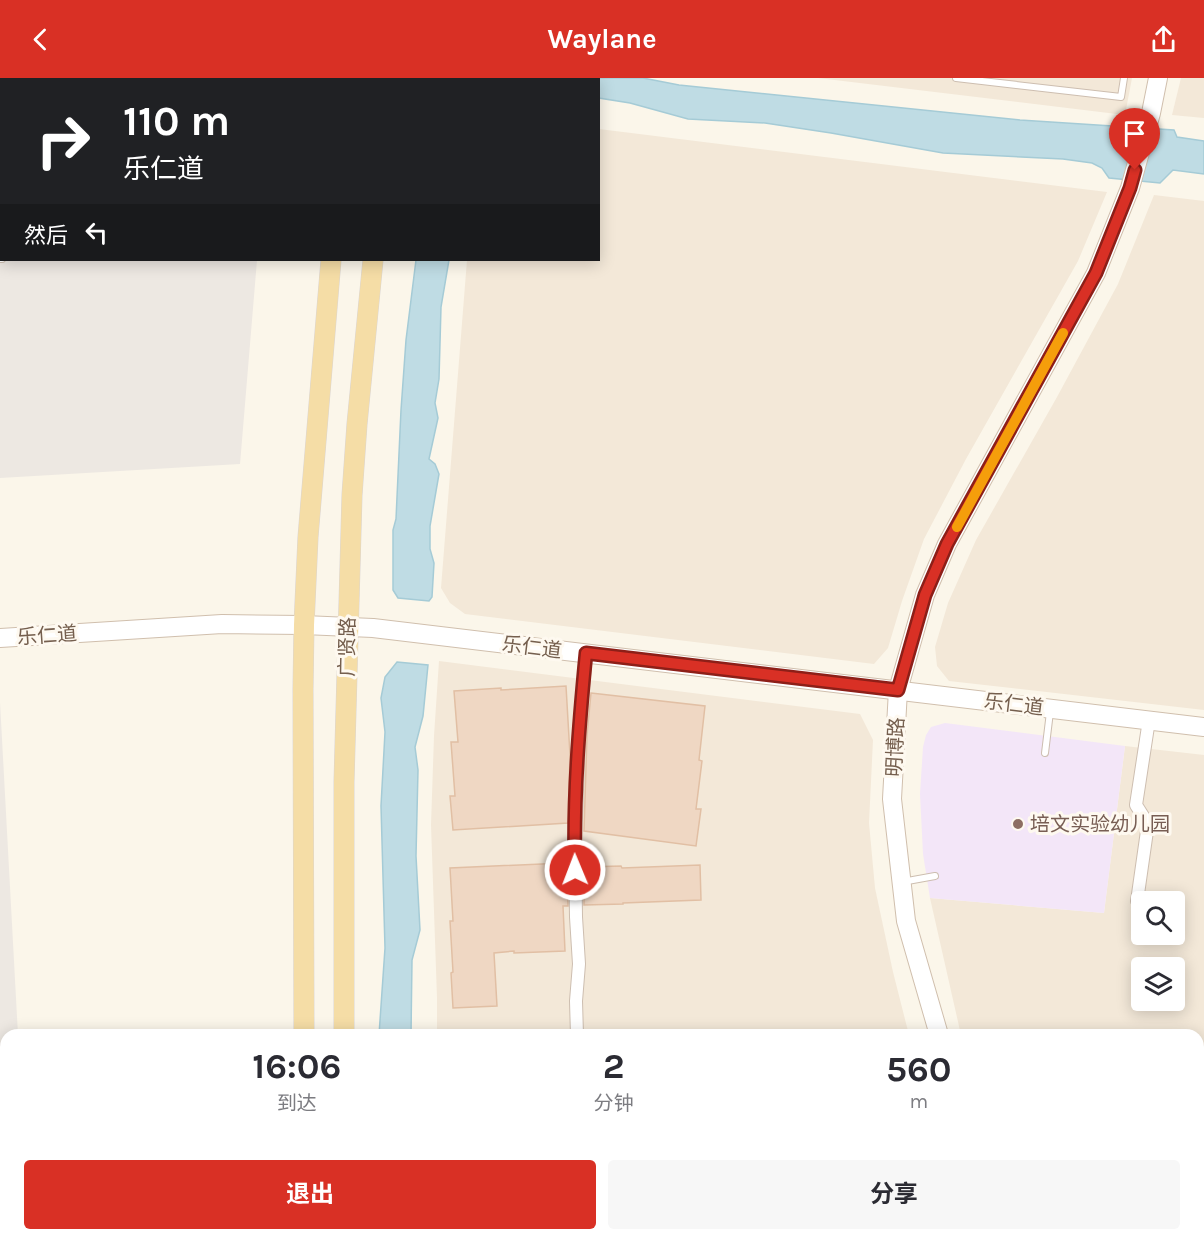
<!DOCTYPE html>
<html lang="zh">
<meta charset="utf-8">
<style>
:root{--surface:#fff;--page:#f7f7f7;--text:#2b2b33;--muted:#7c7c81;--accent:#d93025}
body{margin:0;font-family:Karla,"Noto Sans SC",sans-serif;background:var(--page);color:var(--text);height:100vh;display:flex;flex-direction:column;font-size:22px;white-space:nowrap}
*{box-sizing:border-box;margin:0}
p{font-size:20px;color:var(--muted)}
.icon{flex:none;width:33px;height:33px;fill:none;stroke:currentColor;stroke-width:2;stroke-linecap:round;stroke-linejoin:round}
.map{position:relative;flex:1;overflow:hidden}
.panel{position:absolute;left:0px;top:951px;width:1204px;height:212px;display:flex;flex-direction:column;background:var(--surface);border-radius:18px 18px 0 0;box-shadow:0 3px 15px #0003}
.panel>*{flex:none}
.banner{position:absolute;left:0px;top:0px;width:600px;height:183px;box-shadow:0 3px 15px #0003;background:#202124;color:#fff;overflow:hidden}
.buttons{position:absolute;left:1131px;top:813px;display:grid;gap:12px}
.buttons a{display:grid;place-items:center;width:54px;height:54px;border-radius:6px;background:var(--surface);box-shadow:0 3px 15px #0003;font-size:30px}
.pin{position:absolute;display:grid;place-items:center;width:51px;height:51px;color:#fff;margin:-62px -26px;border-radius:50% 50% 50% 0;rotate:-45deg;box-shadow:0 0 6px #0007}
.pin .icon{rotate:45deg}
.me{position:absolute;width:66px;margin:-33px;rotate:359deg;stroke-linejoin:round;filter:drop-shadow(0 0 4px #0008)}
.turn{display:flex;align-items:center;gap:21px;height:126px;padding:0 24px;font-size:27px}
.turn .icon{width:78px;height:78px;stroke-width:2.5}
.turn b{display:block;font-size:42px;line-height:51px}
.then{display:flex;align-items:center;height:57px;padding:0 24px;background:#0003;gap:12px;font-size:22px}
.eta{display:flex;justify-content:space-evenly;align-items:center;height:102px;text-align:center}
.eta b{font-size:36px;font-weight:700;line-height:42px}
.cta{display:flex;gap:12px;margin-top:auto;padding:12px 24px}
.cta a{flex:1;height:69px;border-radius:6px;background:var(--accent);color:#fff;font-size:24px;font-weight:700;line-height:69px;text-align:center}
.cta a+a{background:var(--page);color:var(--text)}
header{display:flex;justify-content:space-between;align-items:center;height:78px;padding:0 24px;background:var(--accent);color:#fff;font-size:27px;font-weight:700}
.map>svg:first-child{display:block}
.residential{fill:#f3e8d8;fill-rule:evenodd}
.industrial{fill:#ede8e2}
.education{fill:#f3e6f8}
.water{fill:#bfdce4;stroke:#a5cbd6;stroke-width:1.5}
.building{fill:#efd7c3;stroke:#e1bfa4;stroke-width:1.5}
.lines{fill:none;stroke-linecap:round;stroke-linejoin:round}
.lane-casing{stroke:#cdbeb0;stroke-width:8}
.street-casing{stroke:#cdbeb0;stroke-width:14}
.secondary-casing{stroke:#d0bfad;stroke-width:20}
.primary-casing{stroke:#dbd5d1;stroke-width:21}
.lane{stroke:#fff;stroke-width:6}
.street{stroke:#fff;stroke-width:12}
.secondary{stroke:#fff;stroke-width:18}
.primary{stroke:#f5dda6;stroke-width:20}
.route-casing{stroke:#8d1f18;stroke-width:15}
.route{stroke:#d93025;stroke-width:10}
.slow{stroke:#f59e0b;stroke-width:10}
.education-dot{fill:#8d6e63;stroke:#fef9f0;stroke-width:2}
.labels{text-anchor:middle;stroke-width:6;stroke-linejoin:round;paint-order:stroke}
.street-label{font-size:20px;fill:#755f4e;stroke:#fef9f0}
.education-label{font-size:20px;fill:#785e54;stroke:#fef9f0;text-anchor:start}
</style>
<header><svg class="icon" aria-label="back" viewBox="0 0 24 24"><path d="M15 5l-7 7 7 7"/></svg>Waylane<svg class="icon" aria-label="share" viewBox="0 0 24 24"><path d="M12 15V3M7 8l5-5 5 5M5 13v7h14v-7"/></svg></header>
<div class="map">
<svg width="1204" height="1162" viewBox="0 0 1204 1162">
<rect width="100%" height="100%" fill="#fbf6ea"/>
<g class="residential">
<path d="M818 0H1132L1125 37Z"/>
<path d="M1181 0H1204V40L1172 37Z"/>
<path d="M599 51 1107 114 1078 183 966 381 924 461 902 523 888 570 874 586 465 536 450 525 441 510 467 182H598Z"/>
<path d="M1154 117 1204 123V632L949 603 937 588 935 569 948 525 976 462 1057 319 1118 206Z"/>
<path d="M439 583 860 636 873 662 869 745 875 810 893 894 909 957H437V920L431 747 434 658Z"/>
<path d="M1125 668 1204 677V1162H1004L1003 1157 1198 1156V957H961L930 820 1104 835ZM1142 824H1174V856H1142ZM1142 890H1174V922H1142Z"/>
<path d="M953 1156 954 1162H443V1157Z"/>
</g>
<g class="industrial">
<path d="M0 0H278V2H2V182H257L240 386 0 400Z"/>
<path d="M0 624 18 957H6V1156L30 1157V1162H0Z"/>
</g>
<path class="education" d="M945 645 1125 668 1104 835 930 820 923 776 920 716 923 669 926 657 931 649Z"/>
<g class="water">
<path d="M446 0H643L679 7 1020 42 1174 52 1177 59 1204 63V96L1173 92 1160 105 1109 100 1102 90 1092 85 1063 81 943 75 831 55 765 45 688 41 630 25 599 20 598 2H446Z"/>
<path d="M416 182H449L441 229 439 301 435 325 438 340 429 381 435 386 439 396 430 448V471L434 485 432 519 429 523 398 520 393 512V452L396 441 401 332 406 262Z"/>
<path d="M397 584 428 587 423 638 415 669 418 692 416 778 420 852 412 882 411 957H379L385 870 381 728 385 654 381 620 385 599Z"/>
<path d="M387 1157H416L417 1162H387Z"/>
</g>
<g class="building">
<path d="M566 608 570 677 568 745 453 752 450 718H455L451 664H458L454 613 501 610V612Z"/>
<path d="M591 615 705 628 699 682 702 683 696 731H701L696 768 584 753 587 657Z"/>
<path d="M564 785V790H567L568 828H563L565 873 514 875V873L494 875 497 928 453 930 451 895 453 894 450 843H453L450 790Z"/>
<path d="M700 787 701 822 623 825V826L584 827V789L621 788 622 790Z"/>
</g>
<g class="lines">
<defs>
<g id="lane">
<path d="M956 0 1121 19 1124 0"/>
<path d="M0 181H2"/>
<path d="M1045 675 1050 634"/>
<path d="M902 804 935 798"/>
</g>
<g id="street">
<path d="M1137 823 1148 746 1136 727 1149 642"/>
<path d="M577 957 576 923 579 886 576 839 575 768 579 656 586 575"/>
<path d="M596 1162 598 1156"/>
</g>
<g id="secondary">
<path d="M0 560 222 546 304 547 373 550 1204 649"/>
<path d="M939 957 906 843 892 721 898 612 925 517 947 466 1096 195 1130 110 1151 35 1158 0"/>
<path d="M984 1156 985 1162"/>
</g>
<g id="primary">
<path d="M350 2V0"/>
<path d="M392 2V0"/>
<path d="M304 957 303 611 304 547 308 459 331 182"/>
<path d="M344 957V704L352 417 357 346 373 182"/>
<path d="M310 1156V1162"/>
<path d="M350 1156V1162"/>
</g>
</defs>
<use href="#lane" class="lane-casing"/>
<use href="#street" class="street-casing"/>
<use href="#secondary" class="secondary-casing"/>
<use href="#primary" class="primary-casing"/>
<use href="#lane" class="lane"/>
<use href="#street" class="street"/>
<use href="#secondary" class="secondary"/>
<use href="#primary" class="primary"/>
</g>
<g class="lines">
<defs>
<path id="route" d="M575 792C573 719 579 647 586 575L898 612 925 517 947 466 1096 195 1130 110 1135 92"/>
</defs>
<use href="#route" class="route-casing"/>
<use href="#route" class="route"/>
<path class="slow" d="M957 449 1063 255"/>
</g>
<circle class="education-dot" cx="1018" cy="746" r="6"/>
<g class="labels">
<g class="street-label">
<text transform="translate(47 557) rotate(-4)" y="7">乐仁道</text>
<text transform="translate(347 569) rotate(-89)" y="7">广贤路</text>
<text transform="translate(532 569) rotate(7)" y="7">乐仁道</text>
<text transform="translate(1014 626) rotate(7)" y="7">乐仁道</text>
<text transform="translate(895 669) rotate(-87)" y="7">明博路</text>
</g>
<g class="education-label">
<text x="1030" y="753">培文实验幼儿园</text>
</g>
</g>
</svg>
<div class="buttons">
<a><svg class="icon" aria-label="search" viewBox="0 0 24 24"><circle cx="10" cy="10" r="6"/><path d="M15 15l6 6"/></svg></a>
<a><svg class="icon" aria-label="layers" viewBox="0 0 24 24"><path d="M12 4l9 5-9 5-9-5zM3 14l9 5 9-5"/></svg></a>
</div>
<div class="pin" style="left:1135px;top:92px;background:#d93025"><svg class="icon" aria-label="arrive" viewBox="0 0 24 24"><path d="M6 21V4h12l-3 4 3 4H6"/></svg></div>
<svg class="me" style="left:575px;top:792px" viewBox="-20 -20 40 40"><circle r="17" fill="#d93025" stroke="#fff" stroke-width="3"/><path d="M0-11L8 9 0 5-8 9z" fill="#fff"/></svg>
<div class="banner">
<div class="turn"><svg class="icon" aria-label="right" viewBox="0 0 24 24"><path d="M7 20v-9h11M14 6l5 5-5 5"/></svg><div><b>110 m</b>乐仁道</div></div>
<div class="then">然后<svg class="icon" aria-label="left" viewBox="0 0 24 24"><path d="M17 20v-9H6M10 6l-5 5 5 5"/></svg></div>
</div>
<section class="panel">
<div class="eta">
<div><b>16:06</b><p>到达</p></div>
<div><b>2</b><p>分钟</p></div>
<div><b>560</b><p>m</p></div>
</div>
<div class="cta"><a>退出</a><a>分享</a></div>
</section>
</div>
